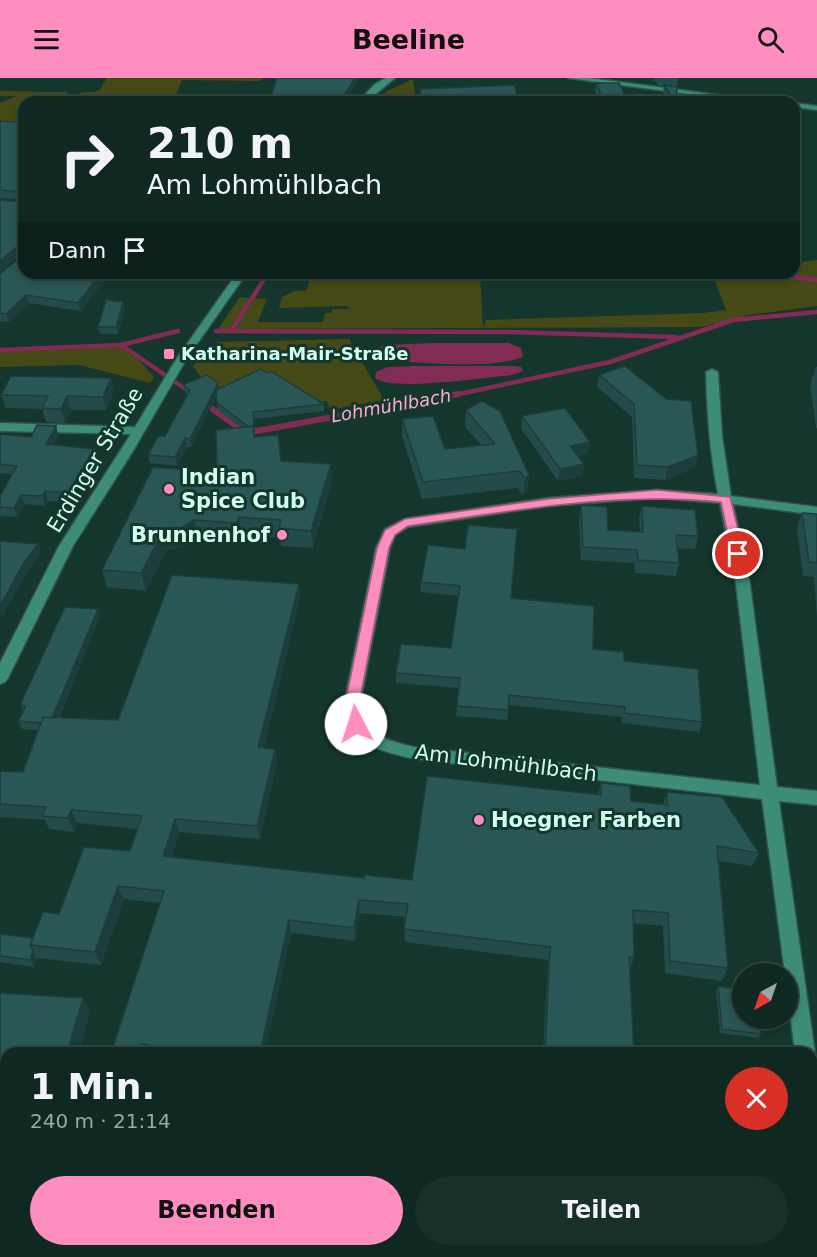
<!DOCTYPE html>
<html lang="de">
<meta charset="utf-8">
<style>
:root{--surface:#102822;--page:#19302a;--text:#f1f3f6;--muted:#9ca6a5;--line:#304440;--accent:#fd8ebf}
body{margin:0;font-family:"DejaVu Sans",sans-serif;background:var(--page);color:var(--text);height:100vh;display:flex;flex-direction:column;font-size:22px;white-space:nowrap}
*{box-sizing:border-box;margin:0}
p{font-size:20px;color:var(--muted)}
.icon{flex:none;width:33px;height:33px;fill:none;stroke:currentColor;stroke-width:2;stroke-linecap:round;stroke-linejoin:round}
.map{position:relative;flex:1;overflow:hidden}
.sheet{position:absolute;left:0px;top:969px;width:818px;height:210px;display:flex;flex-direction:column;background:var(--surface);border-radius:18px 18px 0 0;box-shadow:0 3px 9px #0003,0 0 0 2px var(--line)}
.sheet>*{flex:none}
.hud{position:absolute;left:18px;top:18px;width:782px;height:183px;border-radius:18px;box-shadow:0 3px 9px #0003,0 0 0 2px var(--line);background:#102822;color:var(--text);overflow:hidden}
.needle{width:39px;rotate:220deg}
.buttons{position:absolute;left:732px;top:885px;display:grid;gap:12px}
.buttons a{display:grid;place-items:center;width:66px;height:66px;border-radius:50%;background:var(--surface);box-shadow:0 3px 9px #0003,0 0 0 2px var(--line);font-size:30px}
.pin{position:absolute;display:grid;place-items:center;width:51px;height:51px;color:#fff;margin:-26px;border:3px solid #fff;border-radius:50%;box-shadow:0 2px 6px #0007}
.me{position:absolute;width:66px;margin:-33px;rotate:355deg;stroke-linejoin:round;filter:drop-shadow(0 0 4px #0008)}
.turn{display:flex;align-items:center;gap:21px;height:126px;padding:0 30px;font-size:27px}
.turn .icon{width:78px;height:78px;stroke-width:2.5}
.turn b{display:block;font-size:42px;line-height:51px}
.then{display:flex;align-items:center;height:57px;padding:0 30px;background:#0003;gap:12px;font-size:22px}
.round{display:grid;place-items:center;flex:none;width:63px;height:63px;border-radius:32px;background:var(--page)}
.overview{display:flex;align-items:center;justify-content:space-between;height:102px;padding:0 30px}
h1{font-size:36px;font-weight:600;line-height:45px}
.primary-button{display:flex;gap:12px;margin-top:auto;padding:12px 30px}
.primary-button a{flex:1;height:69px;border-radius:36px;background:var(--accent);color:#111;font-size:24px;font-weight:600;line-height:69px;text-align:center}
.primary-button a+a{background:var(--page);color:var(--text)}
header{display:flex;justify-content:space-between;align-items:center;height:78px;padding:0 30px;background:var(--accent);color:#111;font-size:27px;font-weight:600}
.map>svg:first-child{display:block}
.green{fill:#454915;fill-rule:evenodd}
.water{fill:#812b55}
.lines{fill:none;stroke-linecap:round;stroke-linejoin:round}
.stream-far1{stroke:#812b55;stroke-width:4.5}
.stream{stroke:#812b55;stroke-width:6}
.minor-casing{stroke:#2f5248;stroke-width:3}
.minor{fill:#3d8c77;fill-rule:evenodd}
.wall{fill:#234b4a}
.shaded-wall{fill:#1d3d3c}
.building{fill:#295756;stroke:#1d3d3c;stroke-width:1.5}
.route{fill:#fd8ebf;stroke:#a45c7c;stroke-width:1.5}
.poi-dot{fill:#fd8ebf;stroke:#15362d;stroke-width:2}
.labels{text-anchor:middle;stroke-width:6;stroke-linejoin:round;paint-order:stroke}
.far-poi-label{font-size:18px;font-weight:bold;fill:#cffeef;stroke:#15362d;text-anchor:start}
.far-water-label{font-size:18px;font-style:italic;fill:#f7adcb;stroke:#15362d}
.street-label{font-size:21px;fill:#cffeef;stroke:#15362d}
.poi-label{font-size:21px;font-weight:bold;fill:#cffeef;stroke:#15362d;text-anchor:start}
</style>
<header><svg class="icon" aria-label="menu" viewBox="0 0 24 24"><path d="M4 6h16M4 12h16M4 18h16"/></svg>Beeline<svg class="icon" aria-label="search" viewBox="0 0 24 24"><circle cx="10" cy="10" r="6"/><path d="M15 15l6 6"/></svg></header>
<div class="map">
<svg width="817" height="1179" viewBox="0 0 817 1179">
<rect width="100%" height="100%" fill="#15362d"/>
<g class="green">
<path d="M107 0H263L260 3 182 2 173 24H93L79 15 99 13Z"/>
<path d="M413 1 415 16 406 20 404 24H375L387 13Z"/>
<path d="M0 13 67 14 68 18 64 24H24V50H0V25L17 18H0Z"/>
<path d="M817 182V200L773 195H794V185Z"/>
<path d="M311 195H480L483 249 486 242 703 235 726 232 712 195H750L817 203V228L748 237 701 249 235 251 254 220 267 221 258 244H323L325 235H331L332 231H352L346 228 279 230 282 219 295 213 307 212Z"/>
<path d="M240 219 250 220 231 251H218Z"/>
<path d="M349 261 384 322 330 332 327 323 309 325 308 322 245 331 211 303 205 305 193 288 206 269 213 270 217 264ZM261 293 278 299 290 308 264 321 234 302Z"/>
<path d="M120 269 138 281 154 299 150 305 79 287 0 289V274Z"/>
<path d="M360 1173H397L458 1179H359Z"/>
</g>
<g class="water">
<path d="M431 265H509L521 270 523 279C490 292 426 284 389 283L375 281 372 273 384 267Z"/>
<path d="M413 288H516L521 289 523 293 512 297C487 299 390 314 375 300L376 294 388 289Z"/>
</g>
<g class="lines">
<g class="stream-far1">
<path d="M764 195 817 202"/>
<path d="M216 253 509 254 676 259"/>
<path d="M231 253 268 195"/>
<path d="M121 267 178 253"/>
<path d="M0 272 121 267 190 314"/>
<path d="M450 318 610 284 733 242 817 234"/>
</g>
<path class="stream" d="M204 325 235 347 257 353 458 316"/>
<defs>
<g id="minor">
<path d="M386 0H395L366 24H358L375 6Z"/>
<path d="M568 0H589L771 24H749Z"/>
<path d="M794 25 817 28V32L794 29Z"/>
<path d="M237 195H247L187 280 133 373 73 468 8 600 5 604 0 606V585L59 468 131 356 0 353V345L135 349 177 280Z"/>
<path d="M712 291 718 294 722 358 731 418 817 429V437L733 426 750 506 777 709 817 713V727L779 723 815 975 812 982V975H795L788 918V896H785L762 721 414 681C375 671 356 669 344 626L376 470 385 451 405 441 548 420 657 412 718 416C710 376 707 335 706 294ZM657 420 720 425 736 506 760 707 414 669C383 661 369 659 360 626L390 470 395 457 408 449 548 428Z"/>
<path d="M812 1037 817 1040V1118L812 1116Z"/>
<path d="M0 1162H6V1173H81L83 1179H0Z"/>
</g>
</defs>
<use href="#minor" class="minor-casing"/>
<use href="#minor" class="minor"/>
</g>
<g class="wall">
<path d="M289 0H360L345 24H269Z"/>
<path d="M653 0H678L676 24H669L663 15 664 8 658 7Z"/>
<path d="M596 5 628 24H599L595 13Z"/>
<path d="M0 43 110 195 81 233 29 225 9 244 0 243V196L23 177V174L0 194 22 122 0 120Z"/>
<path d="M125 231 118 256H100L98 249Z"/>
<path d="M816 289H817V350H816L810 307Z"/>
<path d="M599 297 698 377 694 390 665 402 634 400 632 339 597 309Z"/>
<path d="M111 300 114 313 106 332H71L65 345 46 344 42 331 6 330 1 317Z"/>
<path d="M183 307 324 326V333L254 341 255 359 281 383 332 403 313 470 281 468 280 460 242 456 239 463 198 459 182 469 166 473 146 513 107 509 102 492 217 394 241 350 218 332 216 319 191 369H187L177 388 150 385 148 377 165 358 187 317 185 315Z"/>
<path d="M466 332 529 397 527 414 523 417 517 410 422 421 402 358V341L445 371 481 367 465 349Z"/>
<path d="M522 338 590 364 588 375 577 378 582 398 558 403 521 350Z"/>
<path d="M56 348 58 357 53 367 94 371 96 380 71 424 48 423 45 428 25 426 17 439 0 438V439V418L12 396 0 395V358L31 359Z"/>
<path d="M581 427 608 452 640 453 639 441 642 428 698 458 695 471 678 470 679 485 676 498 635 495 634 485 581 482 579 440Z"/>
<path d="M802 435 817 436V539L814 499 803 498 797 449Z"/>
<path d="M428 467 593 571 624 583 702 644 699 654 622 645V639L509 627 507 642 456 638 458 610 396 605V595L451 570 458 518 421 514V504Z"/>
<path d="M299 506 300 520 264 670 275 671 277 685 260 761 179 754 172 779 364 800 412 802 598 717 601 705 631 723 663 726 667 714 759 775 752 788 719 783 728 890 722 903 665 895 663 848 633 845 634 879 630 892 634 975H543L548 882 405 864 404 851 406 839 360 835 355 863 291 855 265 975H111L160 825 124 821 101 887 37 880 34 889 0 884V856L33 860 130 773 138 751 77 745 74 754 49 751 45 742 0 739V693L23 694 39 652 22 651 18 643 23 633 20 627 98 531 100 539 59 640 118 642Z"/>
<path d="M718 908 761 956 758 960 720 955 716 912Z"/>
<path d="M0 915 90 933 79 975H6V1119L0 1118Z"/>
</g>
<g class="shaded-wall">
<path d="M355 0H360L345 24H343V19Z"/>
<path d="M20 166 23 174 0 194V183Z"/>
<path d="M101 195H110L81 233 78 225Z"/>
<path d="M26 217 29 225 9 244 6 236Z"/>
<path d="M123 224 125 231 118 256 116 249Z"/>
<path d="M111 300 114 313 106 332 103 319Z"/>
<path d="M218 305 219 314 191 369 190 361Z"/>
<path d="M67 318 71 332 65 345 61 331Z"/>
<path d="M56 348 58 357 49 375 46 366Z"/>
<path d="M185 360 187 369 177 388 175 379Z"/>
<path d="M590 364 588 375 568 379 570 368Z"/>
<path d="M94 371 96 380 71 424 68 415Z"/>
<path d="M698 377 694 390 665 402 668 389Z"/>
<path d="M331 386 332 403 313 470 311 453Z"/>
<path d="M584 386 582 398 558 403 560 391Z"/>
<path d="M529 397 527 414 523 417 525 400Z"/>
<path d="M45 413 48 423 45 428 42 418Z"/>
<path d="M21 417 25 426 17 439 14 430Z"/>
<path d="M239 439 242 456 239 463 237 445Z"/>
<path d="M194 442 198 459 182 469 166 473 146 513 141 495 162 455Z"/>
<path d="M38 466 42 475 26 496 2 539 0 533V528L23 486Z"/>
<path d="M299 506 300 520 261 683 258 669Z"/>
<path d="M98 531 100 539 53 653 50 645Z"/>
<path d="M275 671 277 685 260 761 257 748Z"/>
<path d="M71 732 77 745 74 754 68 740Z"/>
<path d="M175 741 179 754 168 791 163 778Z"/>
<path d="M118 808 124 821 101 887 95 874Z"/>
<path d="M359 822 360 835 355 863 354 850Z"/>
<path d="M289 842 291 855 265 975H260Z"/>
<path d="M33 873 37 880 34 889 30 882Z"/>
<path d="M83 920 90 933 79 975H67Z"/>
<path d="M142 966 147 975H140Z"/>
<path d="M6 1104V1115L0 1109Z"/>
</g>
<g class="building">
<path d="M277 0H355L343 19H338L335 24H269Z"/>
<path d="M596 5H619L628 24H604Z"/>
<path d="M514 7 519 24H422L420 11Z"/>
<path d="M664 7 677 9 676 24H675Z"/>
<path d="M0 43 24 45V116L22 114 0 112Z"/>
<path d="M24 116V195H101L78 225 26 217 6 236 0 235V196L23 177V166H20L0 183V122L22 124Z"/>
<path d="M106 222 123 224 116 249H98Z"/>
<path d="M625 288 666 321 691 323 698 377 668 389 637 387 634 326 599 297Z"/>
<path d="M261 291 267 295 271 293 324 326 253 334 254 353 253 348 249 349 217 325 216 312Z"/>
<path d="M207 297 218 305 190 361 185 360 175 379 148 377 158 358H165L190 312 183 307Z"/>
<path d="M11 298 111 300 103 319 67 318 61 331 42 330 48 318 1 317Z"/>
<path d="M482 323 500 333 529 397 525 400 519 393 423 404 402 341 433 338 445 371 495 366 466 332Z"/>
<path d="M565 330 590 364 570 368 584 386 560 391 522 338Z"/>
<path d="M37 347 56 348 46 366 94 371 68 415 45 413 42 418 21 417 14 430 0 429V418L17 388 0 386V358L1 356 31 359Z"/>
<path d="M253 348 254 359 278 357 281 383 331 386 311 453 279 450 281 442 239 439 237 445 194 442 178 452 162 455 141 495 102 492 153 389 217 394 216 352Z"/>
<path d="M581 427 607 429 608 452 643 454 642 428 695 432 698 458 676 457 679 485 638 482 637 472 583 469Z"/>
<path d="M802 435 817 436V485L809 484Z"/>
<path d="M468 447 517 451 511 520 594 528 593 571 624 574V583L698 591 702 644 625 635V629L509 617 508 632 457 628 460 600 396 595 401 566 451 570 460 508 421 504 428 467 465 471Z"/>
<path d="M0 463 38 466 23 486 0 528Z"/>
<path d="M172 497 299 506 258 669 275 671 257 748 175 741 163 778 364 800V797L412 802 427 698 601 717V705L630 708 631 723 667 727V714L722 719 759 775 717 768 728 890 670 883 668 835 633 832 634 879H629L634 975H545L550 869 404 851 408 826 359 822 354 850 289 842 260 975H200L201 974 142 966 140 975H111L164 813 118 808 95 874 30 867 43 834 59 836 84 769 130 773 142 738 71 732 68 740 42 738 46 729 0 726V693L23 694 43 639 118 642Z"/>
<path d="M65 529 98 531 52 640 43 639 41 645 18 643 26 628 20 627Z"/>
<path d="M0 856 33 860 30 867 33 873 30 882 0 878Z"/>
<path d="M718 908 742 912V940H759L761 956 722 951Z"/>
<path d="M0 915 83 920 67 975H6V1104L0 1109Z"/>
</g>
<path class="route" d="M657 412 730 419 744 476 742 479H734L732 476 721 424C616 413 512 433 408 448L395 457 389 470 359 626 364 646 361 650H351L345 626 377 470 385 452 405 441 548 421Z"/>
<g class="poi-dot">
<rect x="163" y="270" width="12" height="12" rx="3"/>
<circle cx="169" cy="411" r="6"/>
<circle cx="282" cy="457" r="6"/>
<circle cx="479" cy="742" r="6"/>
</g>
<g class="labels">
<g class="far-poi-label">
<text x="181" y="282">Katharina-Mair-Straße</text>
</g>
<g class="far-water-label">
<text transform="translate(391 328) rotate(-10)" y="6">Lohmühlbach</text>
</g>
<g class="street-label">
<text transform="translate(95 382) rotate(-59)" y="7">Erdinger Straße</text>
<text transform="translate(506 685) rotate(7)" y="7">Am Lohmühlbach</text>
</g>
<g class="poi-label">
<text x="181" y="406">Indian<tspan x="181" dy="24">Spice Club</tspan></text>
<text x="270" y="464" text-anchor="end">Brunnenhof</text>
<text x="491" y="749">Hoegner Farben</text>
</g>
</g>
</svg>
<div class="buttons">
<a><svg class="needle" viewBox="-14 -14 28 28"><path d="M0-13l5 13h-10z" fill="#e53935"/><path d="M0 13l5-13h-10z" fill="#9ca6a5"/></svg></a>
</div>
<div class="pin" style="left:738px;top:476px;background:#d93025"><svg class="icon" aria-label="arrive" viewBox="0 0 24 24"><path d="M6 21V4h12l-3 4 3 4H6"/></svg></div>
<svg class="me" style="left:356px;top:646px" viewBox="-20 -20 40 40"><circle r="19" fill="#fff"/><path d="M0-13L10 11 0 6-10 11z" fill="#fd8ebf"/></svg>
<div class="hud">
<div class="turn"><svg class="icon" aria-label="right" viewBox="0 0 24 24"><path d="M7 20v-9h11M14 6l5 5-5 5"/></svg><div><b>210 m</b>Am Lohmühlbach</div></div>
<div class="then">Dann<svg class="icon" aria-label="arrive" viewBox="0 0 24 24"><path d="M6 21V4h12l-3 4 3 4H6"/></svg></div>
</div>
<section class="sheet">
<div class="overview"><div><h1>1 Min.</h1><p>240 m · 21:14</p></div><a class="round" style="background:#d93025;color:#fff"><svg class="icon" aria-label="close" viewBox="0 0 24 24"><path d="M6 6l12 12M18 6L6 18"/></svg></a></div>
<div class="primary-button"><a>Beenden</a><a>Teilen</a></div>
</section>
</div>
